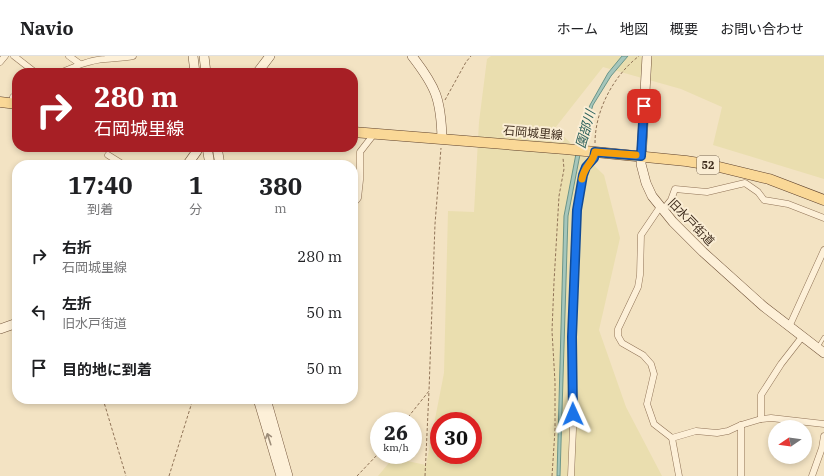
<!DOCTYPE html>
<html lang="ja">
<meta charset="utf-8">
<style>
:root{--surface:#fff;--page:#f2f2f2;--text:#202124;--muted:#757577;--line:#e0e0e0}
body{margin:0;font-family:"IBM Plex Serif","Noto Sans JP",serif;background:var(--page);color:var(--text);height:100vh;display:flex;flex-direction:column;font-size:15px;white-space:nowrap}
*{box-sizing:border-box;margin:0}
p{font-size:13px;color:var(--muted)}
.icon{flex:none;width:22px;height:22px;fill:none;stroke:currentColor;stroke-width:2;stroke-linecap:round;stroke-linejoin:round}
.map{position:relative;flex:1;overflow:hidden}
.side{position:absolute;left:12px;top:104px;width:346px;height:244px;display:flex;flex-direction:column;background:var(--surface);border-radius:16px;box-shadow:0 2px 6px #0003}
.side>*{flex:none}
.hud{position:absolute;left:12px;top:12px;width:346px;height:84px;border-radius:16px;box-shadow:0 2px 6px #0003;background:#a71f25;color:#fff;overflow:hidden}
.needle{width:26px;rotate:257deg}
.buttons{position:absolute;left:768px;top:364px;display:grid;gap:8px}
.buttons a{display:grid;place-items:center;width:44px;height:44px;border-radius:50%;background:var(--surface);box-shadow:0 2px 6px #0003;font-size:20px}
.speed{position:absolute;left:370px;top:356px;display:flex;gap:8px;font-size:20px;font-weight:700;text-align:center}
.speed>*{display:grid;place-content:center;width:52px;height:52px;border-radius:50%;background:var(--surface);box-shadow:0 2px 6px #0003;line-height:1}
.speed small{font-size:10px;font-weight:400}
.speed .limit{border:6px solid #d22;background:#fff;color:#111}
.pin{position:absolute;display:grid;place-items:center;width:34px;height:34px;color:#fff;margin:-17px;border-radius:8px;box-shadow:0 2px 6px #0006}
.me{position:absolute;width:44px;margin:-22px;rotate:359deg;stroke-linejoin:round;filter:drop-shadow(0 0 3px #0008)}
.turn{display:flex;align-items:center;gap:14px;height:84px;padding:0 16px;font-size:18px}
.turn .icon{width:52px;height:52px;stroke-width:2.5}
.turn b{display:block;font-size:28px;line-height:34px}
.eta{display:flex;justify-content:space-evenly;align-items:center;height:68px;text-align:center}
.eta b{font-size:24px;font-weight:700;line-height:28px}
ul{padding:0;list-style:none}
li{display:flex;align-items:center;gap:12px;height:56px;padding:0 16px}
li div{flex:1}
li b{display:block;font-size:15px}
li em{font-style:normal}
header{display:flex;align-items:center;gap:24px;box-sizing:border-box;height:56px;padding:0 20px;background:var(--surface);border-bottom:1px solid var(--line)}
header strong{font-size:19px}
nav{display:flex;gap:22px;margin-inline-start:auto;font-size:14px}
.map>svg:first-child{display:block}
.farmland{fill:#eadeaf;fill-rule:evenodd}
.water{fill:#a5c6bb;stroke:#6b9589}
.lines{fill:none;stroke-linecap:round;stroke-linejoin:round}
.lane-casing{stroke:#907357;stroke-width:4}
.street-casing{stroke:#907357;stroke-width:7}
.secondary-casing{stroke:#72543a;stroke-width:10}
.primary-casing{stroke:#5e412c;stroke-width:11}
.path{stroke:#907357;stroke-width:1;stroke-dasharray:3 2;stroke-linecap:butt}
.lane{stroke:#fdf0d8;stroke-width:3}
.street{stroke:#fdf0d8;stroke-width:6}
.secondary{stroke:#fdf0d8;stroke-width:9}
.primary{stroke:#fad897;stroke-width:10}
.oneway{stroke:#9e8e7a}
.route-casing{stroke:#114b97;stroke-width:10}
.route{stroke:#1a73e8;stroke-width:7}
.slow{stroke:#f59e0b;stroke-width:7}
.labels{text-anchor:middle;stroke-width:4;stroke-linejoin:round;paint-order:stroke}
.shield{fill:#faedd4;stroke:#766654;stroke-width:1}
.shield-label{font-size:11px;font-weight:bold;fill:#3e2c1d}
.street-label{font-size:12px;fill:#3e2c1d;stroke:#faedd4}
.water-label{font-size:13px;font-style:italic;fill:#2a605b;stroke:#faedd4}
</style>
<header>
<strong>Navio</strong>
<nav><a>ホーム</a><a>地図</a><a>概要</a><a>お問い合わせ</a></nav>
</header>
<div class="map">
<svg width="824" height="420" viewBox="0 0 824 420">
<rect width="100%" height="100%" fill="#f3e3c3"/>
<path class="farmland" d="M491 0H824V123L713 89 722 51 681 33 603 11 555 72 604 119 620 182 599 274 626 351 662 420H378L393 402 426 409 444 317 448 155 474 156 479 66 487 3ZM439 365H473V399H439Z"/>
<path class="water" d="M622 0H628L611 20 593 49 584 78 568 160 560 420H557L564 160 580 77 590 49 608 17Z"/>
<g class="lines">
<defs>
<path id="lane" d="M818 291 824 281"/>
<g id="street">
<path d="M14 0 36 17"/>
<path d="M69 0 80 8"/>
<path d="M0 6 5 0"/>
<path d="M60 17C74 11 89 4 105 3 114 2 123 2 133 0"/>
<path d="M12 47 13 41 17 38"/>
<path d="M108 99 124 109"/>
<path d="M353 148 358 142 360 124V96L374 78"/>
<path d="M660 151 641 179 640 219 638 231 618 273V280L622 287 643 299 651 308 654 318 647 348 654 368 672 382 679 420"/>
<path d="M663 154 671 144 675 133 707 136 745 127 758 136 764 144 788 148 824 162"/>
<path d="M789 271 824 194"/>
<path d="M761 363 771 362 824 368"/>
<path d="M672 382 696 375 717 377 728 375 741 369 761 363V339L781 308 802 281"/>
<path d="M571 420 573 373 572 281 577 154 583 119 586 111 594 102 595 96"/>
<path d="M741 420V369"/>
<path d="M812 420 822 392 824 380"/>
</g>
<g id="secondary">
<path d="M193 0 195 17"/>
<path d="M204 0 206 17"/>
<path d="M412 0C436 31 441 43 442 83"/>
<path d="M647 0 641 108 646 127 652 140 673 166 703 196 763 250 824 297"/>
<path d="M257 17 270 0"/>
<path d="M207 91 210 109"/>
<path d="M217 91 220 109"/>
<path d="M187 109 197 95"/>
<path d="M0 273 17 267"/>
<path d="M258 343 281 420"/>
<path d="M266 343 288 420"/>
</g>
<g id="primary">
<path d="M0 46 17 48"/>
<path d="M353 76 565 93 686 105 711 109 769 123 824 144"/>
</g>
</defs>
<use href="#lane" class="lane-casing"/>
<use href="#street" class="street-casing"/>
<use href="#secondary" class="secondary-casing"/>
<use href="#primary" class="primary-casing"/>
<g class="path">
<path d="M445 44 466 6 471 0"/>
<path d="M595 87C595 55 613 20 639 0"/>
<path d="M103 343 126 420"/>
<path d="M405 365 429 335 435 168 441 92"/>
<path d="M169 420 193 343"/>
<path d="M357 420 379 397"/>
<path d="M425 420 429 335"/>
<path d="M552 420 555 374V326L552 275 554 226 559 140 564 113 563 102"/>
</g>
<use href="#lane" class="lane"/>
<use href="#street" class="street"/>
<use href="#secondary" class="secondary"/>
<use href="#primary" class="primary"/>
</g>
<defs><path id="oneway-shaft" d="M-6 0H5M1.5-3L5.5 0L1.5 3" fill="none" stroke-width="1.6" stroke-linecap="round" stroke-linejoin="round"/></defs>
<use class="oneway" href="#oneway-shaft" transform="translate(269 383) rotate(-108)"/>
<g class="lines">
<defs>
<path id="route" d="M573 358 572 281 577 154 583 119 586 111 594 102 595 96 641 100 644 50"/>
</defs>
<use href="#route" class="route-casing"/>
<use href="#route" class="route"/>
<path class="slow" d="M582 123C584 110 593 107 595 96L636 99"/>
</g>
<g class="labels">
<rect class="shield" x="697" y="100" width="22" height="18" rx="3"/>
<g class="shield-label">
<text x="708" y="113">52</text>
</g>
<g class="street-label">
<text transform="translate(533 77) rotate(5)" y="4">石岡城里線</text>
<text transform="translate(691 166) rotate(46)" y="4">旧水戸街道</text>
</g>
<g class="water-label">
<text transform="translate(585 73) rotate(-74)" y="5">園部川</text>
</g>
</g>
</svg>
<div class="buttons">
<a><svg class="needle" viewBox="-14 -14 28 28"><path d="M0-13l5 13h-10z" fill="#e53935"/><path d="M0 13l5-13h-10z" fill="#757577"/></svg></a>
</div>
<div class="speed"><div>26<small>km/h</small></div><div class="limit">30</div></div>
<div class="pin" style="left:644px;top:50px;background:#d93025"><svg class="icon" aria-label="arrive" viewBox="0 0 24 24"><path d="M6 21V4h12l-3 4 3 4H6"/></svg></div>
<svg class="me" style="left:573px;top:358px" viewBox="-20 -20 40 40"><path d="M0-17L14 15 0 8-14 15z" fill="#1a73e8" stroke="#fff" stroke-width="4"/></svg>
<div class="hud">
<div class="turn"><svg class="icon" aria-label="right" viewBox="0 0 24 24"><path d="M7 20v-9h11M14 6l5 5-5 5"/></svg><div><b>280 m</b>石岡城里線</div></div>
</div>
<section class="side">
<div class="eta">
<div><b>17:40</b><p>到着</p></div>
<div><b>1</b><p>分</p></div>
<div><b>380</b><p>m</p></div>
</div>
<ul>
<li><svg class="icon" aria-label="right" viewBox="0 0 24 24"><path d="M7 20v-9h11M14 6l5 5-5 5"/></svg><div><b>右折</b><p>石岡城里線</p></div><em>280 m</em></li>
<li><svg class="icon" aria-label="left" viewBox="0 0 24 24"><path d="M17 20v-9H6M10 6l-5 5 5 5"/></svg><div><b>左折</b><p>旧水戸街道</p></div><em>50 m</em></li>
<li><svg class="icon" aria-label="arrive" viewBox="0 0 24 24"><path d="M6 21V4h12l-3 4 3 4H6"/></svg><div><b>目的地に到着</b></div><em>50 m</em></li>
</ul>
</section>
</div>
